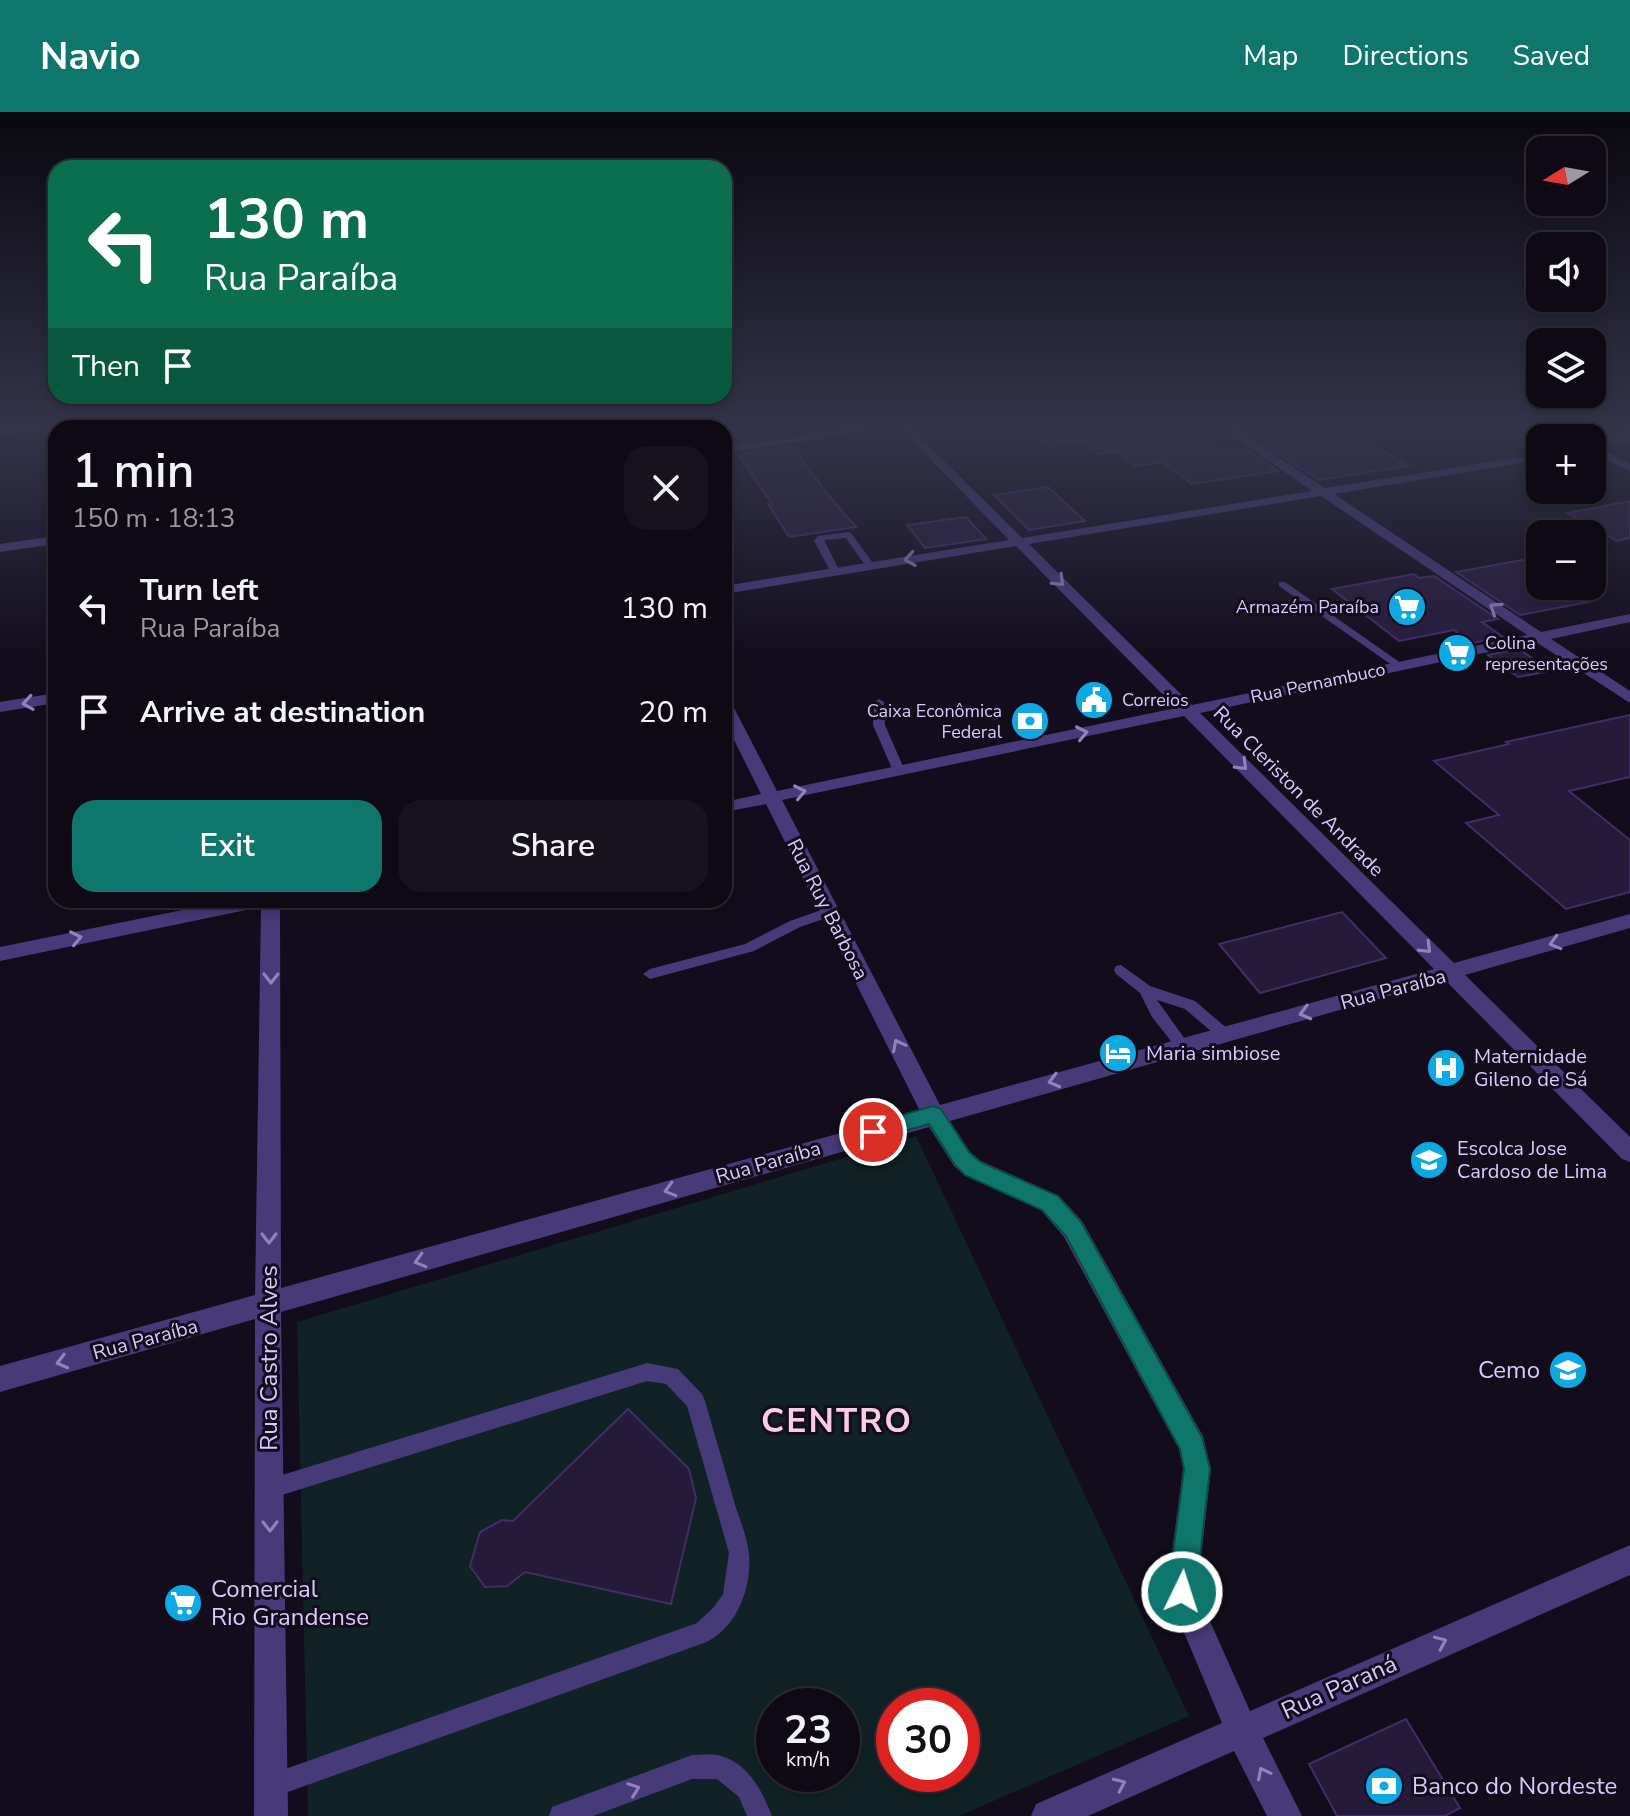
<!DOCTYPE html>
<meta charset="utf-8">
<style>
:root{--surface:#0e0915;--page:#17121e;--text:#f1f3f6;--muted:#9b9aa0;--line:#2e2a34;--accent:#0f766e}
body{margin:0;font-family:"Nunito Sans",sans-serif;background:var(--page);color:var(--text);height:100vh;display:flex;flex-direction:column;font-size:30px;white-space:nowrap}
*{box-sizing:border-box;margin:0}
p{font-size:26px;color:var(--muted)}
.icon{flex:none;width:44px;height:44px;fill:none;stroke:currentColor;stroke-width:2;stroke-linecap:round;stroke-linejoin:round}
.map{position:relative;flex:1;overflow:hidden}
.details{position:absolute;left:48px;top:308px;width:684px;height:488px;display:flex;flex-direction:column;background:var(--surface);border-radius:24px;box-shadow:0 4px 12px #0003,0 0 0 2px var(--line)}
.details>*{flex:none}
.guide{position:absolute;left:48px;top:48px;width:684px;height:244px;border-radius:24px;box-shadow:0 4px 12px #0003,0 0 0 2px var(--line);background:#0b6e4f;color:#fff;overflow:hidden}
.needle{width:52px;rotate:259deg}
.controls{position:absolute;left:1526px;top:24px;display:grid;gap:16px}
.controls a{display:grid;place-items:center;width:80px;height:80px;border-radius:16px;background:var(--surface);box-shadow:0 4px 12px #0003,0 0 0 2px var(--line);font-size:40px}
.speed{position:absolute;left:756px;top:1576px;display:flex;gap:16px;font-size:40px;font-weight:700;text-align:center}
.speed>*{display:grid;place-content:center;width:104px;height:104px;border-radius:50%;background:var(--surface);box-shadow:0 4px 12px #0003,0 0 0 2px var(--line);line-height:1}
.speed small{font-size:20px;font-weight:400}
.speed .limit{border:12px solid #d22;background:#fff;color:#111}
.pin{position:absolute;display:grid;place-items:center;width:68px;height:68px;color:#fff;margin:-34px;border:4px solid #fff;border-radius:50%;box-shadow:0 2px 8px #0007}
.me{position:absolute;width:88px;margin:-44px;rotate:4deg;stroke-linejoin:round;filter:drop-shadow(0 0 6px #0008)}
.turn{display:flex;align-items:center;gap:28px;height:168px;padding:0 24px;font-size:36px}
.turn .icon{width:104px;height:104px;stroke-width:2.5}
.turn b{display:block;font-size:56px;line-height:68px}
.then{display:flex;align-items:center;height:76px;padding:0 24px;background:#0003;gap:16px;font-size:30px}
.round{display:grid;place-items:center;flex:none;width:84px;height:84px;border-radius:24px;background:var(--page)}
.head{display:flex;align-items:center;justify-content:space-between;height:136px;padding:0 24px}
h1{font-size:48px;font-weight:600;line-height:60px}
.action{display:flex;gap:16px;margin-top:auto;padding:16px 24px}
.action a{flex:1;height:92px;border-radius:24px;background:var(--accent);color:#fff;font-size:32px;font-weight:600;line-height:92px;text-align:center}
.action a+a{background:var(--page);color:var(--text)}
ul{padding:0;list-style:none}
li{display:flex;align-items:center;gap:24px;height:104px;padding:0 24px}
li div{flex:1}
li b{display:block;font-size:30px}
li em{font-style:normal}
header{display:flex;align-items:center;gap:48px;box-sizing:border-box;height:112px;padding:0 40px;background:var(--accent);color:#fff}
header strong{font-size:38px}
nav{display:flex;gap:44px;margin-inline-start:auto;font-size:28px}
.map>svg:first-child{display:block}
.green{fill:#102225;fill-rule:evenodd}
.building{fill:#261a3b;stroke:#422d66;stroke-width:2}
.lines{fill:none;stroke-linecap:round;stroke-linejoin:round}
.service{fill:#473a78;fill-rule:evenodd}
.minor{fill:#473a78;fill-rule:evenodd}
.secondary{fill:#8468f5;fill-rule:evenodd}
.oneway{stroke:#9082ba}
.route{fill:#0f766e;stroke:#0a4d48;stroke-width:2}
.labels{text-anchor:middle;stroke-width:6;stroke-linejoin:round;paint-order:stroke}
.far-poi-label{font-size:18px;fill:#d8cafc;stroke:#120c1c;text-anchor:end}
.far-street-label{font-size:18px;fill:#d8cafc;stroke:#120c1c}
.street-label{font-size:20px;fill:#d8cafc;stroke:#120c1c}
.poi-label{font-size:20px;fill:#d8cafc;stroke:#120c1c;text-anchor:start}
.near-street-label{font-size:24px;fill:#d8cafc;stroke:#120c1c}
.near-poi-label{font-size:24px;fill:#d8cafc;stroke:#120c1c;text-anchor:start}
.near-district-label{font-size:34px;font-weight:bold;letter-spacing:2px;fill:#fccce2;stroke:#120c1c}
</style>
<header>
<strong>Navio</strong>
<nav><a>Map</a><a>Directions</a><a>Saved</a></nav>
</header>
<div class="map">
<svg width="1630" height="1704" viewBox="0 0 1630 1704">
<rect width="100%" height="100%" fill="#120c1c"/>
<path class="green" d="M916 1024 1189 1604 959 1704H308L297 1210ZM774 1594H842V1662H774ZM894 1594H962V1662H894Z"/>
<g class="building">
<path d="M1025 315H1114L1127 325 1185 317 1224 339 1245 336 1278 359 1192 372 1163 350 1135 354 1117 339 1097 342 1081 329 1047 334Z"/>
<path d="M1352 320 1408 354 1319 368 1265 333Z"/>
<path d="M792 334 829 384 856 415 789 425 768 392H772L738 342Z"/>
<path d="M1048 375 1085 409 1029 418 994 383Z"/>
<path d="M1630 389V426L1617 429 1568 401Z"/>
<path d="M966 405 986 427 925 436 907 413Z"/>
<path d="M1522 448 1540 459V474H1564L1589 490 1520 503 1456 460Z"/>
<path d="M1414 462 1419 466 1434 464 1498 507 1482 510 1503 525 1472 531 1454 518 1399 529 1332 477Z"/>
<path d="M1519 537 1550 559 1518 565 1488 543Z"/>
<path d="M1630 603V665L1569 679 1630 728V780L1566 797 1466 711 1499 703 1434 649 1509 632 1506 630Z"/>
<path d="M1342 800 1386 846 1260 881 1219 832Z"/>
<path d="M628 1297 689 1357 696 1386 671 1492 525 1460 507 1474 485 1475 470 1454 480 1420 502 1408 513 1409Z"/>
<path d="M1406 1607 1460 1696 1445 1704H1337L1309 1652Z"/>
</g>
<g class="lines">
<g class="service">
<path d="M848 420 851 421 875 454 867 456 846 426 824 428 840 460 832 462 814 429 818 424Z"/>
<path d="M1279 470H1285L1405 554 1400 557 1396 556 1279 474Z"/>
<path d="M879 587 884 590 885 613 905 659 903 661H895L893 659 873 613 874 590Z"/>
<path d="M830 795 835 797 837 800 835 803 800 815 754 839 650 867 643 862 650 857 745 832 790 809Z"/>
<path d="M1121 853 1150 874 1195 889 1229 918 1231 922 1229 926H1219L1185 897 1157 888 1190 934 1188 938H1178L1152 905 1140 881 1116 862 1114 858 1116 854Z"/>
<path d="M647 1251 678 1257 702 1282 705 1289C715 1325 726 1360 736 1396 741 1411 748 1428 749 1443 752 1476 736 1518 704 1531L271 1686 263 1682 259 1674 263 1666 271 1662 697 1511 714 1495 723 1482 729 1441 687 1294 666 1272 647 1269 269 1387 262 1384 259 1377 262 1370 269 1367Z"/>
<path d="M692 1643C702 1643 715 1641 724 1645 750 1654 763 1681 772 1704H747L739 1685 717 1667H692L593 1704H549L552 1695Z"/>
</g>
<g class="minor">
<rect x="263" y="315" width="10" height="1"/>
<rect x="579" y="315" width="11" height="1"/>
<path d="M865 315H895L724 341V335Z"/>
<path d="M899 315H910L1022 426 1312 379 1220 315H1233L1325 376 1540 342V348L1334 382 1541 520 1630 502V510L1551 527 1630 579V591L1536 530 1200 601 1454 851 1630 802V816L1465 863 1630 1025V1050L1622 1047 1445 868 950 1009 970 1040 981 1049 1059 1084 1082 1109 1203 1324 1211 1357 1197 1480 1250 1599 1630 1433V1463L1263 1626 1302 1704H1267L1234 1639 1088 1704H1031L1036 1692 1222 1611 1167 1480 1183 1357 1179 1337 1064 1125 1041 1098 965 1063 954 1054 929 1015 281 1200 288 1704H254L255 1207 0 1280V1254L255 1183 261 795 0 849V835L232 788H280L281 1176 920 999 766 692 724 700V690L761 682 724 608V587L732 592 777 679 1176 596 1016 434 724 482V474L1009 428ZM1321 384 1527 523 1192 593 1029 432ZM1184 604 1434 857 940 993 782 688Z"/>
<path d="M1543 315H1557L1576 326H1561Z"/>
<path d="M1622 315H1630V330L1595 334 1630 352V359L1592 341V328L1621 325Z"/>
<path d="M56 424V432L0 440V432Z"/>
<path d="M56 581V591L0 600V590Z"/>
</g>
<g class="secondary">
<path d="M48 315 43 318 0 323V317Z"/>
<path d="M1624 315H1630V319Z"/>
</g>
</g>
<defs><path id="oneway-chevron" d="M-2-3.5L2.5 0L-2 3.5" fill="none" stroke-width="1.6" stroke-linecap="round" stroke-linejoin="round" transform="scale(2)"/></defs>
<g class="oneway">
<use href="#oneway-chevron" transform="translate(910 447) rotate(171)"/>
<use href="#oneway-chevron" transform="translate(1059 469) rotate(45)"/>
<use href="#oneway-chevron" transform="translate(1495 496) rotate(-146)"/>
<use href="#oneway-chevron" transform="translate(28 591) rotate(171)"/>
<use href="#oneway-chevron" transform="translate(1082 621) rotate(-12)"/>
<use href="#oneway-chevron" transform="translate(1242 653) rotate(45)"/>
<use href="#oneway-chevron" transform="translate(800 680) rotate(-12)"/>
<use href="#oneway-chevron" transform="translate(76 826) rotate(-12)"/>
<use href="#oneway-chevron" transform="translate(1555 831) rotate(164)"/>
<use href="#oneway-chevron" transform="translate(1426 836) rotate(45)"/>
<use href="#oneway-chevron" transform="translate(271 866) rotate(90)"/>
<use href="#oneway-chevron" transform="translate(1305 901) rotate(165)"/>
<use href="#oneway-chevron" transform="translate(898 933) rotate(-117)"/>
<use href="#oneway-chevron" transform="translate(1054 969) rotate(165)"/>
<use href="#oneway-chevron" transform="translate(670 1078) rotate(164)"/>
<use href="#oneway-chevron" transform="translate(269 1126) rotate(90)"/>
<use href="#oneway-chevron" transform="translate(420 1149) rotate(164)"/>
<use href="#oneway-chevron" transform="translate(62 1250) rotate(165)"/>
<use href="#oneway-chevron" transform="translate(270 1414) rotate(90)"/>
<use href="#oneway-chevron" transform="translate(1441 1530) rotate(-24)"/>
<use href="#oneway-chevron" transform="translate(1263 1661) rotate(-117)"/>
<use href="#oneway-chevron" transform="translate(1120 1672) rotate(-24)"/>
<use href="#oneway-chevron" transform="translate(634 1677) rotate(-20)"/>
</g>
<linearGradient id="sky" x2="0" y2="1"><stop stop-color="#0a070f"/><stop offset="0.57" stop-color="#33344b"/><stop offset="1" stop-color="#33344b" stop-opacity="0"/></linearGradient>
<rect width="1630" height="554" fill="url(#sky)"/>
<path class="route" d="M933 994 941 997 969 1040 980 1050 1058 1084 1081 1110 1202 1325 1210 1357 1196 1480 1192 1490 1182 1494 1172 1490 1168 1480 1184 1357 1180 1337 1066 1124 1042 1098 965 1063 955 1053 929 1012 873 1028 865 1026 862 1020 865 1014Z"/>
<defs>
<symbol id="supermarket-disc" viewBox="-11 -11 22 22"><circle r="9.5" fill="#0ea9e3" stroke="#120c1c"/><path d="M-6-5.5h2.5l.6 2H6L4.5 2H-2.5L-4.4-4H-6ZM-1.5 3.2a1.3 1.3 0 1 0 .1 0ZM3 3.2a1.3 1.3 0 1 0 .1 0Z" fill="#fff"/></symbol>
<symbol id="civic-disc" viewBox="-11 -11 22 22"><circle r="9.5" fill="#0ea9e3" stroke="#120c1c"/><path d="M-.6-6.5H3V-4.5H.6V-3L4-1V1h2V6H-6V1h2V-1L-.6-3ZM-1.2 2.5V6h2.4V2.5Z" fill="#fff"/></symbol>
<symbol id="bank-disc" viewBox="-11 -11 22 22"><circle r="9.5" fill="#0ea9e3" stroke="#120c1c"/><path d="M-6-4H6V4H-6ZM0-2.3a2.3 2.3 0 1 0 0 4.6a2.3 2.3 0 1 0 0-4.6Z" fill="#fff"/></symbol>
<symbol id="hotel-disc" viewBox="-11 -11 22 22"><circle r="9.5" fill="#0ea9e3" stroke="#120c1c"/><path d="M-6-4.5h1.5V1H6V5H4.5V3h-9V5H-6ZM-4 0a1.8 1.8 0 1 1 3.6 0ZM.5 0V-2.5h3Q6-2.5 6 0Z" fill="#fff"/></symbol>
<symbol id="hospital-disc" viewBox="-11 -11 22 22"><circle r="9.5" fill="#0ea9e3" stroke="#120c1c"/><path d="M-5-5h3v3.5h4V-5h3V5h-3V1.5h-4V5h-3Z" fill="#fff"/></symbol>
<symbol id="school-disc" viewBox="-11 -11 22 22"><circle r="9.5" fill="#0ea9e3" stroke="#120c1c"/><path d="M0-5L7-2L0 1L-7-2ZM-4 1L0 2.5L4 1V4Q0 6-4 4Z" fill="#fff"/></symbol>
</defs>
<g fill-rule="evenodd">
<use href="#supermarket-disc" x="1385" y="473" width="44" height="44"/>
<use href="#supermarket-disc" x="1435" y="519" width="44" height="44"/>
<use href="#civic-disc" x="1072" y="566" width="44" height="44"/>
<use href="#bank-disc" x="1008" y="587" width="44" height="44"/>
<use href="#hotel-disc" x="1096" y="919" width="44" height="44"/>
<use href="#hospital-disc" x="1424" y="934" width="44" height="44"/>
<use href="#school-disc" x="1407" y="1026" width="44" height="44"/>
<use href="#school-disc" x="1546" y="1236" width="44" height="44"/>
<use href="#supermarket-disc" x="161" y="1469" width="44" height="44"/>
<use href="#bank-disc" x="1362" y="1652" width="44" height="44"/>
</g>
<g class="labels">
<g class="far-poi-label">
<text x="1379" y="501">Armazém Paraíba</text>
<text x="1485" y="537" text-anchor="start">Colina<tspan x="1485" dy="21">representações</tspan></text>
<text x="1122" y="594" text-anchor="start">Correios</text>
<text x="1002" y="605">Caixa Econômica<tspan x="1002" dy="21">Federal</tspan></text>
</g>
<g class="far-street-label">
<text transform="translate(1318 571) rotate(-12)" y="6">Rua Pernambuco</text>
</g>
<g class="street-label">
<text transform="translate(1299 679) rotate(45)" y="7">Rua Cleriston de Andrade</text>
<text transform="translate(828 797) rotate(63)" y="7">Rua Ruy Barbosa</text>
<text transform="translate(1393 877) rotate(-15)" y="7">Rua Paraíba</text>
<text transform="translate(768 1050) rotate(-16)" y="7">Rua Paraíba</text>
<text transform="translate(145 1227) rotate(-15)" y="7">Rua Paraíba</text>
</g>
<g class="poi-label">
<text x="1146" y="948">Maria simbiose</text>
<text x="1474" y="951">Maternidade<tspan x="1474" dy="23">Gileno de Sá</tspan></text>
<text x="1457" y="1043">Escolca Jose<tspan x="1457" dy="23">Cardoso de Lima</tspan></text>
</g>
<g class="near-street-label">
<text transform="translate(269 1246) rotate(-90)" y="8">Rua Castro Alves</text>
<text transform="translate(1339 1575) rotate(-24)" y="8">Rua Paraná</text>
</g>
<g class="near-poi-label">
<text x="1540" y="1266" text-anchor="end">Cemo</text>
<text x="211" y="1485">Comercial<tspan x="211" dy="28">Rio Grandense</tspan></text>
<text x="1412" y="1682">Banco do Nordeste</text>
</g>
<g class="near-district-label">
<text x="837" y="1320">CENTRO</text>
</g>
</g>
</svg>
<div class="controls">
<a><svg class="needle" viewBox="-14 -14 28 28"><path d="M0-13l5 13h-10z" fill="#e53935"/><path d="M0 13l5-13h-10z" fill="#9b9aa0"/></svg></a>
<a><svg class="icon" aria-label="sound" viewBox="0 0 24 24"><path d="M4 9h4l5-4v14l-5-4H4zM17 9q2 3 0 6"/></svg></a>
<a><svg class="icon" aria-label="layers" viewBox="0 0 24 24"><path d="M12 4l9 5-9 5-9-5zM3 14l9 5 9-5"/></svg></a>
<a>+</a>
<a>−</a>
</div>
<div class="speed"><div>23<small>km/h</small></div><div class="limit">30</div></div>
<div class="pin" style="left:873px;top:1020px;background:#d93025"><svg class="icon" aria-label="arrive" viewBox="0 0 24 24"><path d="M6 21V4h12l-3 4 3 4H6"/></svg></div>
<svg class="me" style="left:1182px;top:1480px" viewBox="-20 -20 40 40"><circle r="17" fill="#0f766e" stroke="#fff" stroke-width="3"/><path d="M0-11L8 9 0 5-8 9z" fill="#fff"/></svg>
<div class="guide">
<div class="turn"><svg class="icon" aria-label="left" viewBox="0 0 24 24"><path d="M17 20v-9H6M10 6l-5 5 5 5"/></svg><div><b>130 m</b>Rua Paraíba</div></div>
<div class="then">Then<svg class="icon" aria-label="arrive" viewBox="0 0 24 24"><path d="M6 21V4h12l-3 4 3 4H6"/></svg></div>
</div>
<section class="details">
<div class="head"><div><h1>1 min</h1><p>150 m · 18:13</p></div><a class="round"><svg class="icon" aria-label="close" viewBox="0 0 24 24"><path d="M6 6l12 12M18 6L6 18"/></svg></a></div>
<ul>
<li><svg class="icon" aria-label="left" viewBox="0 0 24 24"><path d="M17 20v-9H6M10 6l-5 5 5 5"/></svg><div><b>Turn left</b><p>Rua Paraíba</p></div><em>130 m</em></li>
<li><svg class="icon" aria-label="arrive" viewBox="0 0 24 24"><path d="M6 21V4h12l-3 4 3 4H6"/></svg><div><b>Arrive at destination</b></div><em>20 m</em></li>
</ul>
<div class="action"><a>Exit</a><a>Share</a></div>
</section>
</div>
